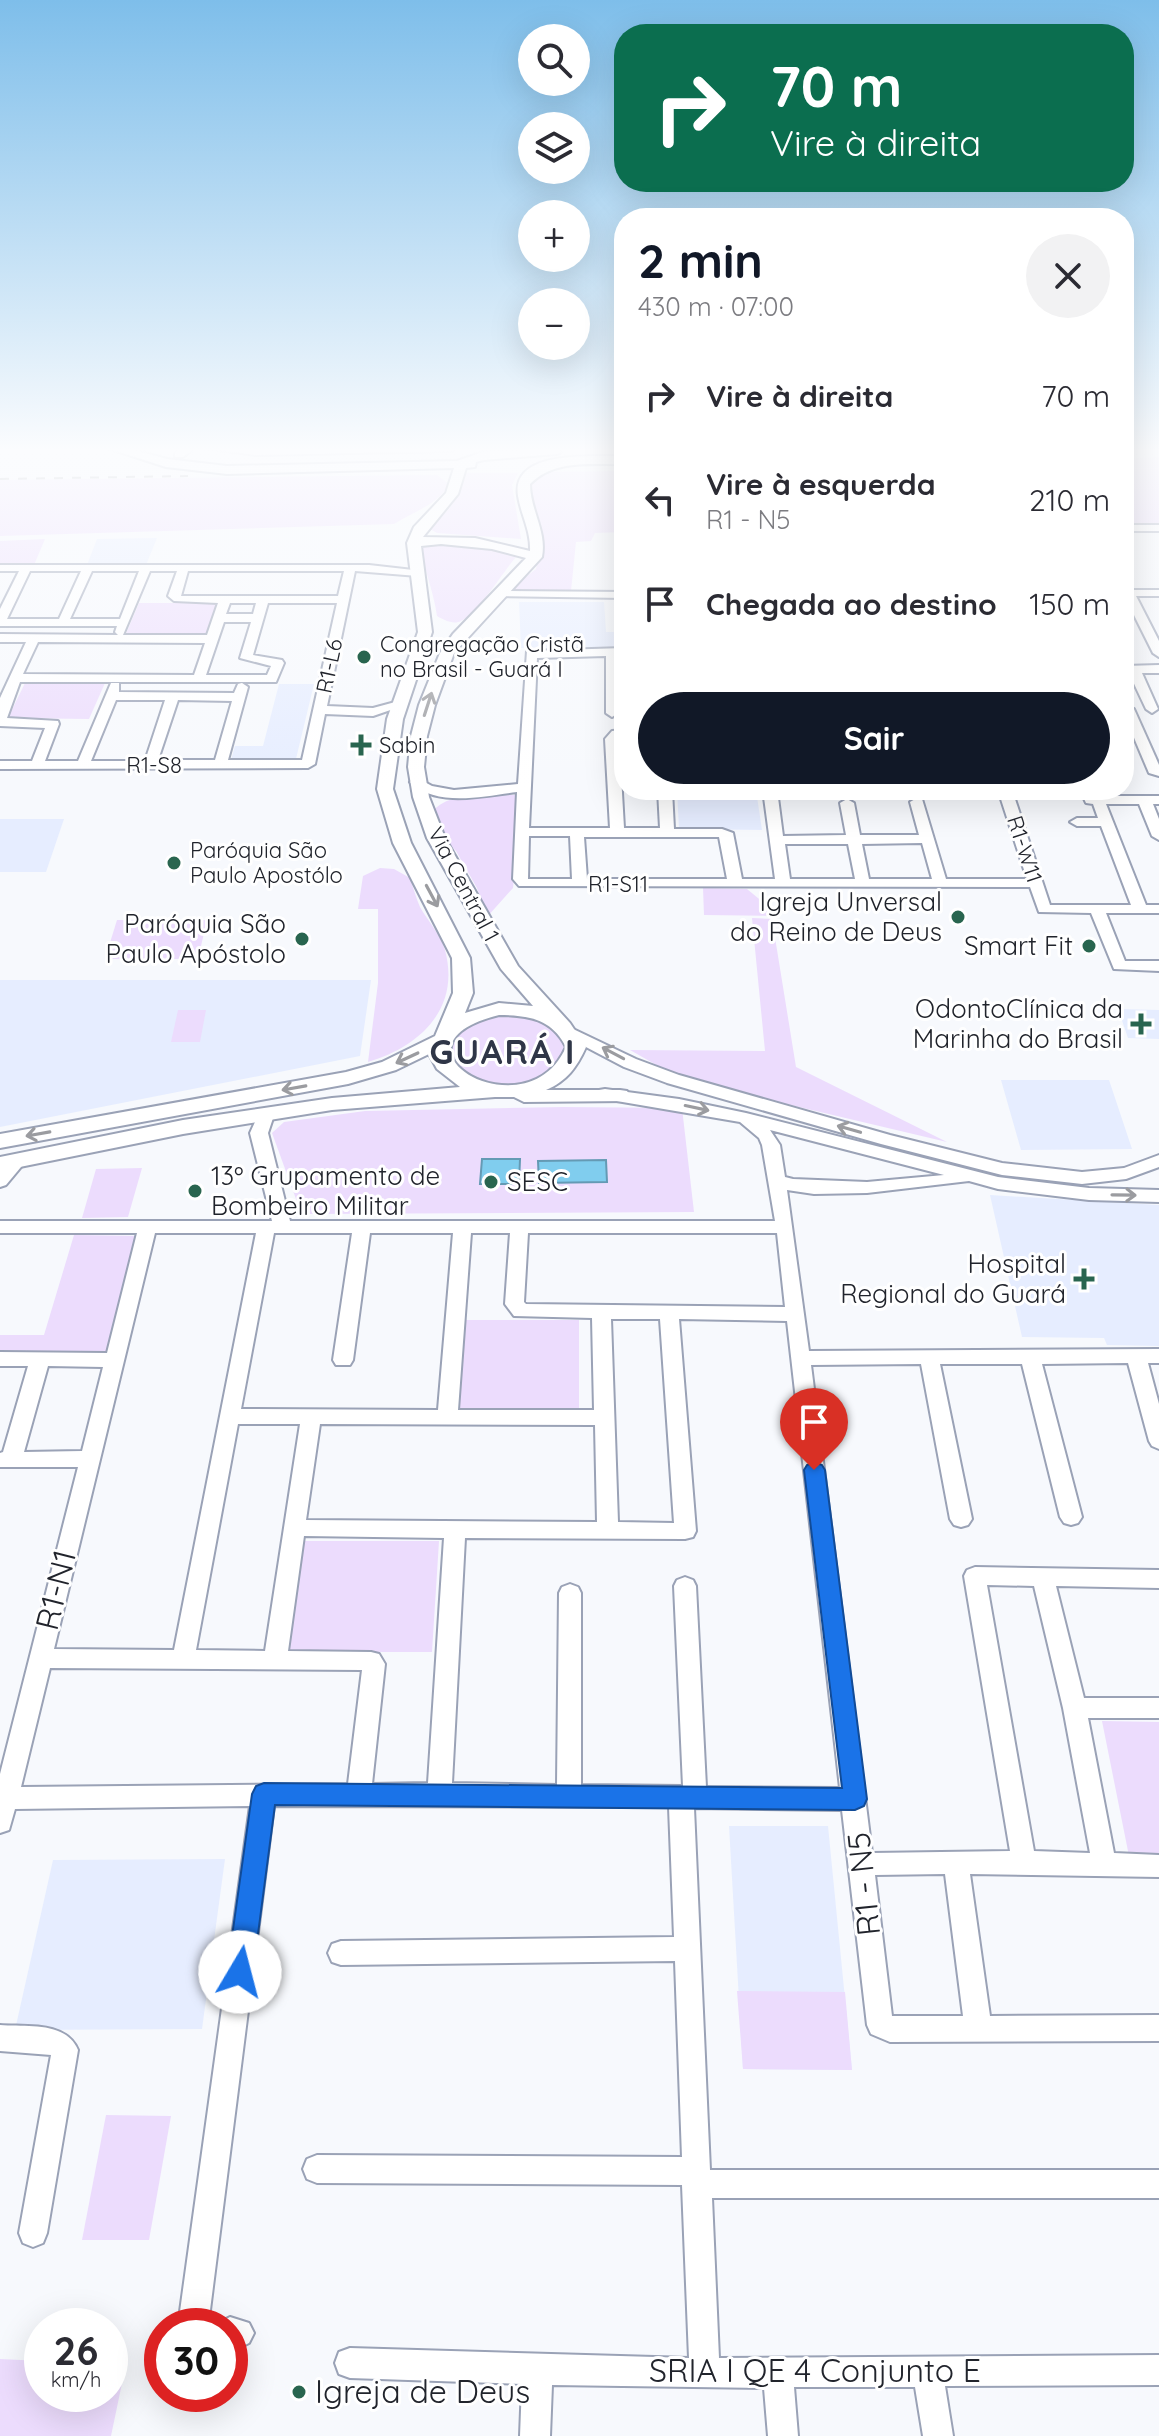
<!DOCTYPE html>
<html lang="pt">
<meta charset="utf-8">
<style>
:root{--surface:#fff;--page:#f2f2f3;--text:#2b2b33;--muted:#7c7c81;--accent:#111827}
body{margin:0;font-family:Quicksand,sans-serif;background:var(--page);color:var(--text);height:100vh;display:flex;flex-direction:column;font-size:30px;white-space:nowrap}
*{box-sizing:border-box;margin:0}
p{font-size:26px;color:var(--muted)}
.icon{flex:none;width:44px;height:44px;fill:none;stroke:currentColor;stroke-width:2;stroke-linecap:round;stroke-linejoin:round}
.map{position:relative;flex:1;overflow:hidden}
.sheet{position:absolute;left:614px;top:208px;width:520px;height:592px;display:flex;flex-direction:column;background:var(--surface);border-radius:32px;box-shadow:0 8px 32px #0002}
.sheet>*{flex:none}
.hud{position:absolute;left:614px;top:24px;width:520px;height:168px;border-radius:32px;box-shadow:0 8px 32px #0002;background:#0b6e4f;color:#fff;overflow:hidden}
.tools{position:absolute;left:518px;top:24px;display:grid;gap:16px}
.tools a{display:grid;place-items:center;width:72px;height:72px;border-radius:50%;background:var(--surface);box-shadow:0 8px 32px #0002;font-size:40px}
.speed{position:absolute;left:24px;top:2308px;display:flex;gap:16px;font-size:40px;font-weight:700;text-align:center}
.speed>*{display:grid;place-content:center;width:104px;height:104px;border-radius:50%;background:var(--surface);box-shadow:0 8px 32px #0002;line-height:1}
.speed small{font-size:20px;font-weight:400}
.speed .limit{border:12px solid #d22;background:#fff;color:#111}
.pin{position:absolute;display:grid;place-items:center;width:68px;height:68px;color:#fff;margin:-82px -34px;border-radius:50% 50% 50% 0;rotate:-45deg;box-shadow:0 0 8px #0007}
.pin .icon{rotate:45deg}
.me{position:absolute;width:88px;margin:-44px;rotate:8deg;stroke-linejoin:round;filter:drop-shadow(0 0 6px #0008)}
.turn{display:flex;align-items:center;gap:28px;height:168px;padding:0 24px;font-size:36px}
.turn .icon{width:104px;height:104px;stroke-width:2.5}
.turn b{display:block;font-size:56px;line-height:68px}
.round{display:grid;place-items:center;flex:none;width:84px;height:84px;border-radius:42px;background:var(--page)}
.head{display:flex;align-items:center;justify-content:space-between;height:136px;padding:0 24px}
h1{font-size:48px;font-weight:700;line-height:60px;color:var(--accent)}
.button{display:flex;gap:16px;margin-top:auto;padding:16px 24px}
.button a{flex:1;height:92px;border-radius:48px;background:var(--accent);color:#fff;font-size:32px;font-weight:700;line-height:92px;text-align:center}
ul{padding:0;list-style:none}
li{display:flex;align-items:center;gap:24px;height:104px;padding:0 24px}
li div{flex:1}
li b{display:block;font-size:30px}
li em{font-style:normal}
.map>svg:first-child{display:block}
.built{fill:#e6edff}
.green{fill:#ecdcfd}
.water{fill:#80cdee;stroke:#649ab4;stroke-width:2}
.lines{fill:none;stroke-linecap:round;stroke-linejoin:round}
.minor-casing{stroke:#9aa2b6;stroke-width:4}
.major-casing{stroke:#9aa2b6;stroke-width:4}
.minor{fill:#fff;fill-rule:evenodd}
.major{fill:#fff;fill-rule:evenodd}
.rail{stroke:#919499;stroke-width:2;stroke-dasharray:9 9;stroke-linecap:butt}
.oneway{stroke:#9b9ca0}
.route{fill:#1a73e8;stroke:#114b97;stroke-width:2}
.poi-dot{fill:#29654f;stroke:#fff;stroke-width:3}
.labels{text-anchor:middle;stroke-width:6;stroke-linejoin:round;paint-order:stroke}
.far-poi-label{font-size:22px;fill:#21242c;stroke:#fff;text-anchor:start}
.far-street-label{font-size:22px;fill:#21242c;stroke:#fff}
.poi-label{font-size:26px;fill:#21242c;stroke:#fff;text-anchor:end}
.near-street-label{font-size:32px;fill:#21242c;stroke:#fff}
.near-poi-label{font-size:32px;fill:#21242c;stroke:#fff;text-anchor:start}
.district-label{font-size:34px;font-weight:bold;letter-spacing:2px;fill:#2f3647;stroke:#fff}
</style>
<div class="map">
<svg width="1159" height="2436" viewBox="0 0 1159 2436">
<rect width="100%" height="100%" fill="#f7f9fd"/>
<g class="built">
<path d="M157 538 146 565H87L97 539Z"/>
<path d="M519 602H604L606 632H624V648H521Z"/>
<path d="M279 684H314L295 763H230L235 746H263Z"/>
<path d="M677 790H756L762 830 679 829Z"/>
<path d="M0 819H64L46 872H0Z"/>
<path d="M0 980H371L360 1056 0 1127Z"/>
<path d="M1118 1009 1159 1010V1039L1128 1038Z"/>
<path d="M1001 1080H1109L1132 1149 1021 1150Z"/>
<path d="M990 1195 1159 1205V1346L1107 1345 1104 1338 1022 1337Z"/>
<path d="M729 1826H828L852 2070 743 2069Z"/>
<path d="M225 1859 202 2029 15 2030 53 1860Z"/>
</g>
<g class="green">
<path d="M1159 457V526H1124V458Z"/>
<path d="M624 471V532L595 533 591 541 576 542 571 591H508L536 569 542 532 527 487 540 472Z"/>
<path d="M465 473H518L512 485 521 539 437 533 430 529C447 511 462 498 465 473Z"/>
<path d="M437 475 449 484C438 505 414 511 394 524L0 536V480Z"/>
<path d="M45 539 34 565H0V541Z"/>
<path d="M433 544 510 551 516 557C502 573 479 612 461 621 453 625 444 620 437 616 435 598 425 569 420 549L422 545Z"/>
<path d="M139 603H217L206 637 125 636Z"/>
<path d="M25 683H105L89 719 8 718Z"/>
<path d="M515 795 517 849 513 888 487 917 477 888 456 851 441 836 432 812C450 790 489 796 515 795Z"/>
<path d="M380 868 394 869 410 878C413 887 416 898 420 907 427 920 441 935 445 950 461 1009 419 1047 368 1062L378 983V909H358L363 876Z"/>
<path d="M703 888 747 889 780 916 704 915Z"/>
<path d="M752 918 772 919 796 1067 947 1142 681 1079 630 1050 765 1051Z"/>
<path d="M117 920H207L198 959H105Z"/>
<path d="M178 1010H206L200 1042H171Z"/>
<path d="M516 1014C539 1020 560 1024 567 1049 564 1055 562 1062 558 1066 539 1090 472 1091 454 1066 451 1061 450 1053 448 1048L459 1029 494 1015Z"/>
<path d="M563 1107 682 1108 694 1212 308 1214 300 1210 272 1133 284 1122 365 1111Z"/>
<path d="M142 1168 128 1217 82 1218 96 1169Z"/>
<path d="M74 1235 140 1236 109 1355H0V1335H44Z"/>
<path d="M462 1320H579V1412L456 1411Z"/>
<path d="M302 1541H439L432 1652H287Z"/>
<path d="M1102 1721 1159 1722V1861H1130Z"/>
<path d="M737 1991 845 1992 852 2070 743 2069Z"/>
<path d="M106 2115 171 2116 149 2240H82Z"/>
<path d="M0 2359 42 2361V2394H110V2363L126 2364 111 2436H0Z"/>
</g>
<g class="water">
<path d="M482 1159H520L519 1184H480Z"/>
<path d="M606 1160 607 1182 539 1183 538 1161Z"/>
</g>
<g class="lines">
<defs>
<g id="minor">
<path d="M183 448H195L183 457H175V453Z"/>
<path d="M204 448H457L452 451 256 455Z"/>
<rect x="1124" y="525" width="35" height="6"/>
<path d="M0 565H369L422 571V575L418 576 355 571 327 706 373 708 399 701 405 705 373 716 325 714 315 764 308 768 0 769V761H32L45 728 0 726V698L26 642H0V634L118 635 115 632 117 626H0V609L19 571H0ZM30 571H81L59 619H7ZM92 571H139L120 619H70ZM150 571H177L168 596 174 601 218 603 207 635H123ZM188 571H344L338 596H181ZM230 603H256L253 614H226ZM268 603H337L302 760H228L248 687 242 683 238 684 234 693 119 692V683H111L78 761H45L59 724 58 721 7 718 20 682H276L284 663 282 660 253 655ZM224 622H251L240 658 271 666 267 675H206ZM38 642 205 643 194 675 23 674ZM116 700H165L145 761H91ZM178 700 232 701 215 760H158Z"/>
<path d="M1124 581 1133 590H1159V596H1136L1159 641V657L1153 653 1124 595Z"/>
<path d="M501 591 624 592V598L497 596 495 594Z"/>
<path d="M624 648V656H618V713L612 717 606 713V656L537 658 529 828H610L605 739 612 731 624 730V738L619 740 624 828H660L658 790H672L674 829H722L733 833 742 879H775L763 790H777L783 836 846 835 840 803 847 799 854 803 860 835H919L910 802 917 798 922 799 946 879H1027L998 790H1012L1050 905H1131L1101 826H1077L1070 822 1077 818H1098L1093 804 1086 803 1080 790H1094L1096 796H1159V804H1153L1159 819V840L1152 836 1139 804H1106L1146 905H1159V913H1106L1125 961H1159V971L1114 969 1091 913 1039 912 1030 887 519 886 513 879 517 792C484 796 437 808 410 782L417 778 432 786 454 790 518 784 527 651ZM529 836H570L572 879H528ZM584 837H719L727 879H587ZM922 843 932 879H869L862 844ZM785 844H848L855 879H790Z"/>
<path d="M1159 665V673H1142L1158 709 1152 713 1146 709 1129 673 1124 672V666Z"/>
<path d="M1124 706 1134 709 1159 765V776L1149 773 1124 714Z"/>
<path d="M571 1028 636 1059 679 1075 890 1135 1002 1163 1082 1172 1124 1168 1159 1155V1167L1126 1179 1082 1184 1002 1175 881 1144 667 1083 624 1067 565 1036 563 1033 565 1030Z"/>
<path d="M605 1089 679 1099 746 1113 998 1177 1089 1188 1159 1190V1202L1089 1200 998 1189 969 1181 867 1193 814 1194 787 1190 809 1351 1159 1349V1363H1148L1159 1404V1449L1152 1446 1149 1441 1128 1363 1042 1364 1082 1517 1078 1523 1071 1525 1064 1523 1060 1517 1022 1364H940L972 1519 968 1525 961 1527 954 1525 950 1519 921 1364 811 1365 872 1853 1010 1851 964 1576 967 1570 975 1567 1159 1570V1588L1056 1586 1084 1698H1159V1718H1088L1114 1853 1159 1855V1877L970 1874 990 2016 1159 2015V2041L890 2042 871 2034 867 2025 842 1810 694 1808 710 2170H1159V2198H712L719 2358 1159 2355V2385L945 2386 953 2436H923L915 2387H794L798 2436H768L764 2388 552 2385 550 2436H520L522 2384 350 2378 339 2374 335 2363 339 2352 350 2348 689 2358 682 2185 317 2183 307 2179 303 2169 307 2159 317 2155 682 2157 675 1961 341 1965 332 1962 328 1953 332 1944 341 1941 674 1937 669 1807 274 1806 208 2326H178L250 1806 15 1809 9 1830 0 1833V1774L78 1467H0V1453L3 1452 28 1366H0V1352L107 1353 137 1233H0V1221H272L250 1133 260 1111 266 1110 274 1115 268 1133 290 1221H775L762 1145 759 1138 740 1122 599 1098 597 1094 599 1090ZM770 1130 944 1175 867 1182 793 1179 785 1177 780 1145ZM155 1233H256L174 1650 54 1649ZM274 1233H352L333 1360 336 1365H350L353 1360 370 1233H453L438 1410 241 1409ZM471 1233H510L505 1304 514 1316 592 1318 594 1410H458ZM528 1233H777L785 1307 526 1304 524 1302ZM611 1319H660L674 1523 618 1522ZM679 1319 787 1321 840 1788 706 1787 696 1586 693 1580 685 1577 677 1580 674 1586 683 1786 581 1785V1593L578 1587 570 1584 562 1587 559 1593 557 1785 452 1783 465 1538 685 1539 693 1537 696 1531ZM48 1366 103 1367 82 1451 24 1452ZM238 1424H300L265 1651 196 1650ZM320 1424 595 1425 597 1522 306 1520ZM304 1536 444 1538 428 1783 372 1784 385 1664 379 1654 371 1652 288 1651ZM987 1585 1034 1586 1063 1708 1090 1853 1034 1851ZM50 1668 362 1670 348 1784 21 1787ZM945 1874 963 2016H892L875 1875Z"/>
<path d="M17 1155 26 1161 6 1185 0 1187V1170L11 1157Z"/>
<path d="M0 2025C27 2027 66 2021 78 2050L47 2233 43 2243 33 2247 23 2243 19 2233 51 2055 0 2051Z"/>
<path d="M230 2317 249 2323 254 2333 249 2343 239 2348 230 2347V2326H218L220 2322Z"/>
</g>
<path id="major" d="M107 448H127L167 459 227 466 457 461 483 452 561 448 560 453 556 454 484 460 476 462 475 467 466 468 458 494 423 537 475 538 530 551C531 531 521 515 518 496 511 449 593 457 624 456V464C590 465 555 459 530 484 530 510 547 531 542 557L454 653 435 705 427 736 424 767 429 797 445 838 518 966 570 1023 586 1047C577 1067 567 1081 546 1090H620L627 1091 630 1096 627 1101 524 1102 514 1097H495L332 1110 183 1134 0 1171V1157L183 1120 332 1098 460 1087 437 1069 429 1054 396 1070 348 1084 0 1148V1134L346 1072 382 1062 435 1036 453 993 452 958 393 843 377 789 387 719 418 632 407 543 414 527 446 493 454 468 227 474 166 467ZM441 544 492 549 526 558 453 634 440 653 419 705 411 736 408 767 413 797 427 838 501 969 533 1006 499 1003 465 1013 473 993 470 958 411 843 393 789 403 719 432 632 421 546ZM499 1015C528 1015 552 1019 566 1047 527 1136 374 1046 499 1015Z"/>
</defs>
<use href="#minor" class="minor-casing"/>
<use href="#major" class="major-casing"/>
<use href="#minor" class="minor"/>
<use href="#major" class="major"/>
<path class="rail" d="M0 479 188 476"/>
</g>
<defs><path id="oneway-shaft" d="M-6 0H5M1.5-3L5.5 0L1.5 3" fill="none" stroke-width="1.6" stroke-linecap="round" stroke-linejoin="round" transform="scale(2)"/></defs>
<g class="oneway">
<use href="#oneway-shaft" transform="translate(428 704) rotate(-72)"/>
<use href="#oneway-shaft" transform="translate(432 896) rotate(62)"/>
<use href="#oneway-shaft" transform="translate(613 1053) rotate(-152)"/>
<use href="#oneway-shaft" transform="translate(407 1058) rotate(155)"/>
<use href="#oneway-shaft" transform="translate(294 1088) rotate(170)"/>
<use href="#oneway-shaft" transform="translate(697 1108) rotate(12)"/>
<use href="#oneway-shaft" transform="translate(849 1129) rotate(-164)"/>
<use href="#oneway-shaft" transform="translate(38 1134) rotate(170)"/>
<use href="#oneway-shaft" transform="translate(1124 1195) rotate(1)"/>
</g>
<linearGradient id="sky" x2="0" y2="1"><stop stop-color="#7ebeea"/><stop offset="0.57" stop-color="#fbfcfe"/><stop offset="1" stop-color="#fbfcfe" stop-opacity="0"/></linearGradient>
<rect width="1159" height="789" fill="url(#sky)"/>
<path class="route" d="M814 1462 822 1465 825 1470 867 1799 864 1806 855 1810 275 1805 253 1972 249 1981 240 1985 231 1981 227 1972 252 1794 256 1786 264 1783 842 1788 804 1470 807 1465Z"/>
<g class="poi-dot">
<circle cx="364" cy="657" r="8"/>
<path d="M357 733h8v8h8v8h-8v8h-8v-8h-8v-8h8z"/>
<circle cx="174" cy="863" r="8"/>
<circle cx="958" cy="917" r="8"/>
<circle cx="302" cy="939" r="8"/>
<circle cx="1089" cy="946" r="8"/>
<path d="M1137 1012h8v8h8v8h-8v8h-8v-8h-8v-8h8z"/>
<circle cx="491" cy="1182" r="8"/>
<circle cx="195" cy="1191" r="8"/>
<path d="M1080 1267h8v8h8v8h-8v8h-8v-8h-8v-8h8z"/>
<circle cx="299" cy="2392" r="8"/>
</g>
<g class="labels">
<g class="far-poi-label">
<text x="380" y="652">Congregação Cristã<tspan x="380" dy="25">no Brasil - Guará I</tspan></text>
<text x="379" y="753">Sabin</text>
<text x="190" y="858">Paróquia São<tspan x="190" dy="25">Paulo Apostólo</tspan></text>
</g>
<g class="far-street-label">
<text transform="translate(329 666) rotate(-78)" y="8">R1-L6</text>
<text x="154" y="773">R1-S8</text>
<text transform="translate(1025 849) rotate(72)" y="8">R1-W11</text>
<text transform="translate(464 884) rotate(62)" y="8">Via Central 1</text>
<text x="618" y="892">R1-S11</text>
</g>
<g class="poi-label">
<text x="942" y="911">Igreja Unversal<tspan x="942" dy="30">do Reino de Deus</tspan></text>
<text x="286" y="933">Paróquia São<tspan x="286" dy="30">Paulo Apóstolo</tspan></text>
<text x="1073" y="955">Smart Fit</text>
<text x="1123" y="1018">OdontoClínica da<tspan x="1123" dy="30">Marinha do Brasil</tspan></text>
<text x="211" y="1185" text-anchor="start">13º Grupamento de<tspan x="211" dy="30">Bombeiro Militar</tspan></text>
<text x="507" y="1191" text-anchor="start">SESC</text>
<text x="1066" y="1273">Hospital<tspan x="1066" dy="30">Regional do Guará</tspan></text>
</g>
<g class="near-street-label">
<text transform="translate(56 1590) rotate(-76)" y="11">R1-N1</text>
<text transform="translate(864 1884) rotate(-96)" y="11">R1 - N5</text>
<text x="815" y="2382">SRIA I QE 4 Conjunto E</text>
</g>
<g class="near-poi-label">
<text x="315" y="2403">Igreja de Deus</text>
</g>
<g class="district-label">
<text x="503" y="1064">GUARÁ I</text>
</g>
</g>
</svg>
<div class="tools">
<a><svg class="icon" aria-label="search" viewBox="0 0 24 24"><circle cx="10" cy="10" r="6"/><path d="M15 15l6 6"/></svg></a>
<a><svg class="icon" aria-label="layers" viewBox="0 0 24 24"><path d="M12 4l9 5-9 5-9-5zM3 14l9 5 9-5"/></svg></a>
<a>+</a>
<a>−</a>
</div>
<div class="speed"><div>26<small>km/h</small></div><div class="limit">30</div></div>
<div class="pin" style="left:814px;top:1470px;background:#d93025"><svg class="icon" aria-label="arrive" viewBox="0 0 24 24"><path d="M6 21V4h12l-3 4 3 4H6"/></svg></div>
<svg class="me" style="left:240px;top:1972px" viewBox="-20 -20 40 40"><circle r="19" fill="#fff"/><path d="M0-13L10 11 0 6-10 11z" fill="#1a73e8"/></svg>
<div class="hud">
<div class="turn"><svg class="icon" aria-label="right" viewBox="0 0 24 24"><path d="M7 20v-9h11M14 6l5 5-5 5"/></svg><div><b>70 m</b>Vire à direita</div></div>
</div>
<section class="sheet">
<div class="head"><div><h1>2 min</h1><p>430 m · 07:00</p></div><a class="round"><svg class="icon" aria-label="close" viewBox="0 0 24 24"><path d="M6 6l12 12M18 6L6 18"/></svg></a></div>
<ul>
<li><svg class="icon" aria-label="right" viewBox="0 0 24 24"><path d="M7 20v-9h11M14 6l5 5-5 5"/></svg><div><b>Vire à direita</b></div><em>70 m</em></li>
<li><svg class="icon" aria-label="left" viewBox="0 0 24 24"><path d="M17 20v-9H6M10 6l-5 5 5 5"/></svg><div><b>Vire à esquerda</b><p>R1 - N5</p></div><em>210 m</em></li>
<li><svg class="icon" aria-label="arrive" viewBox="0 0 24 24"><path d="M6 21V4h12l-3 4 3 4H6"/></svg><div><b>Chegada ao destino</b></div><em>150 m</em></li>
</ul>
<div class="button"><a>Sair</a></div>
</section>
</div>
